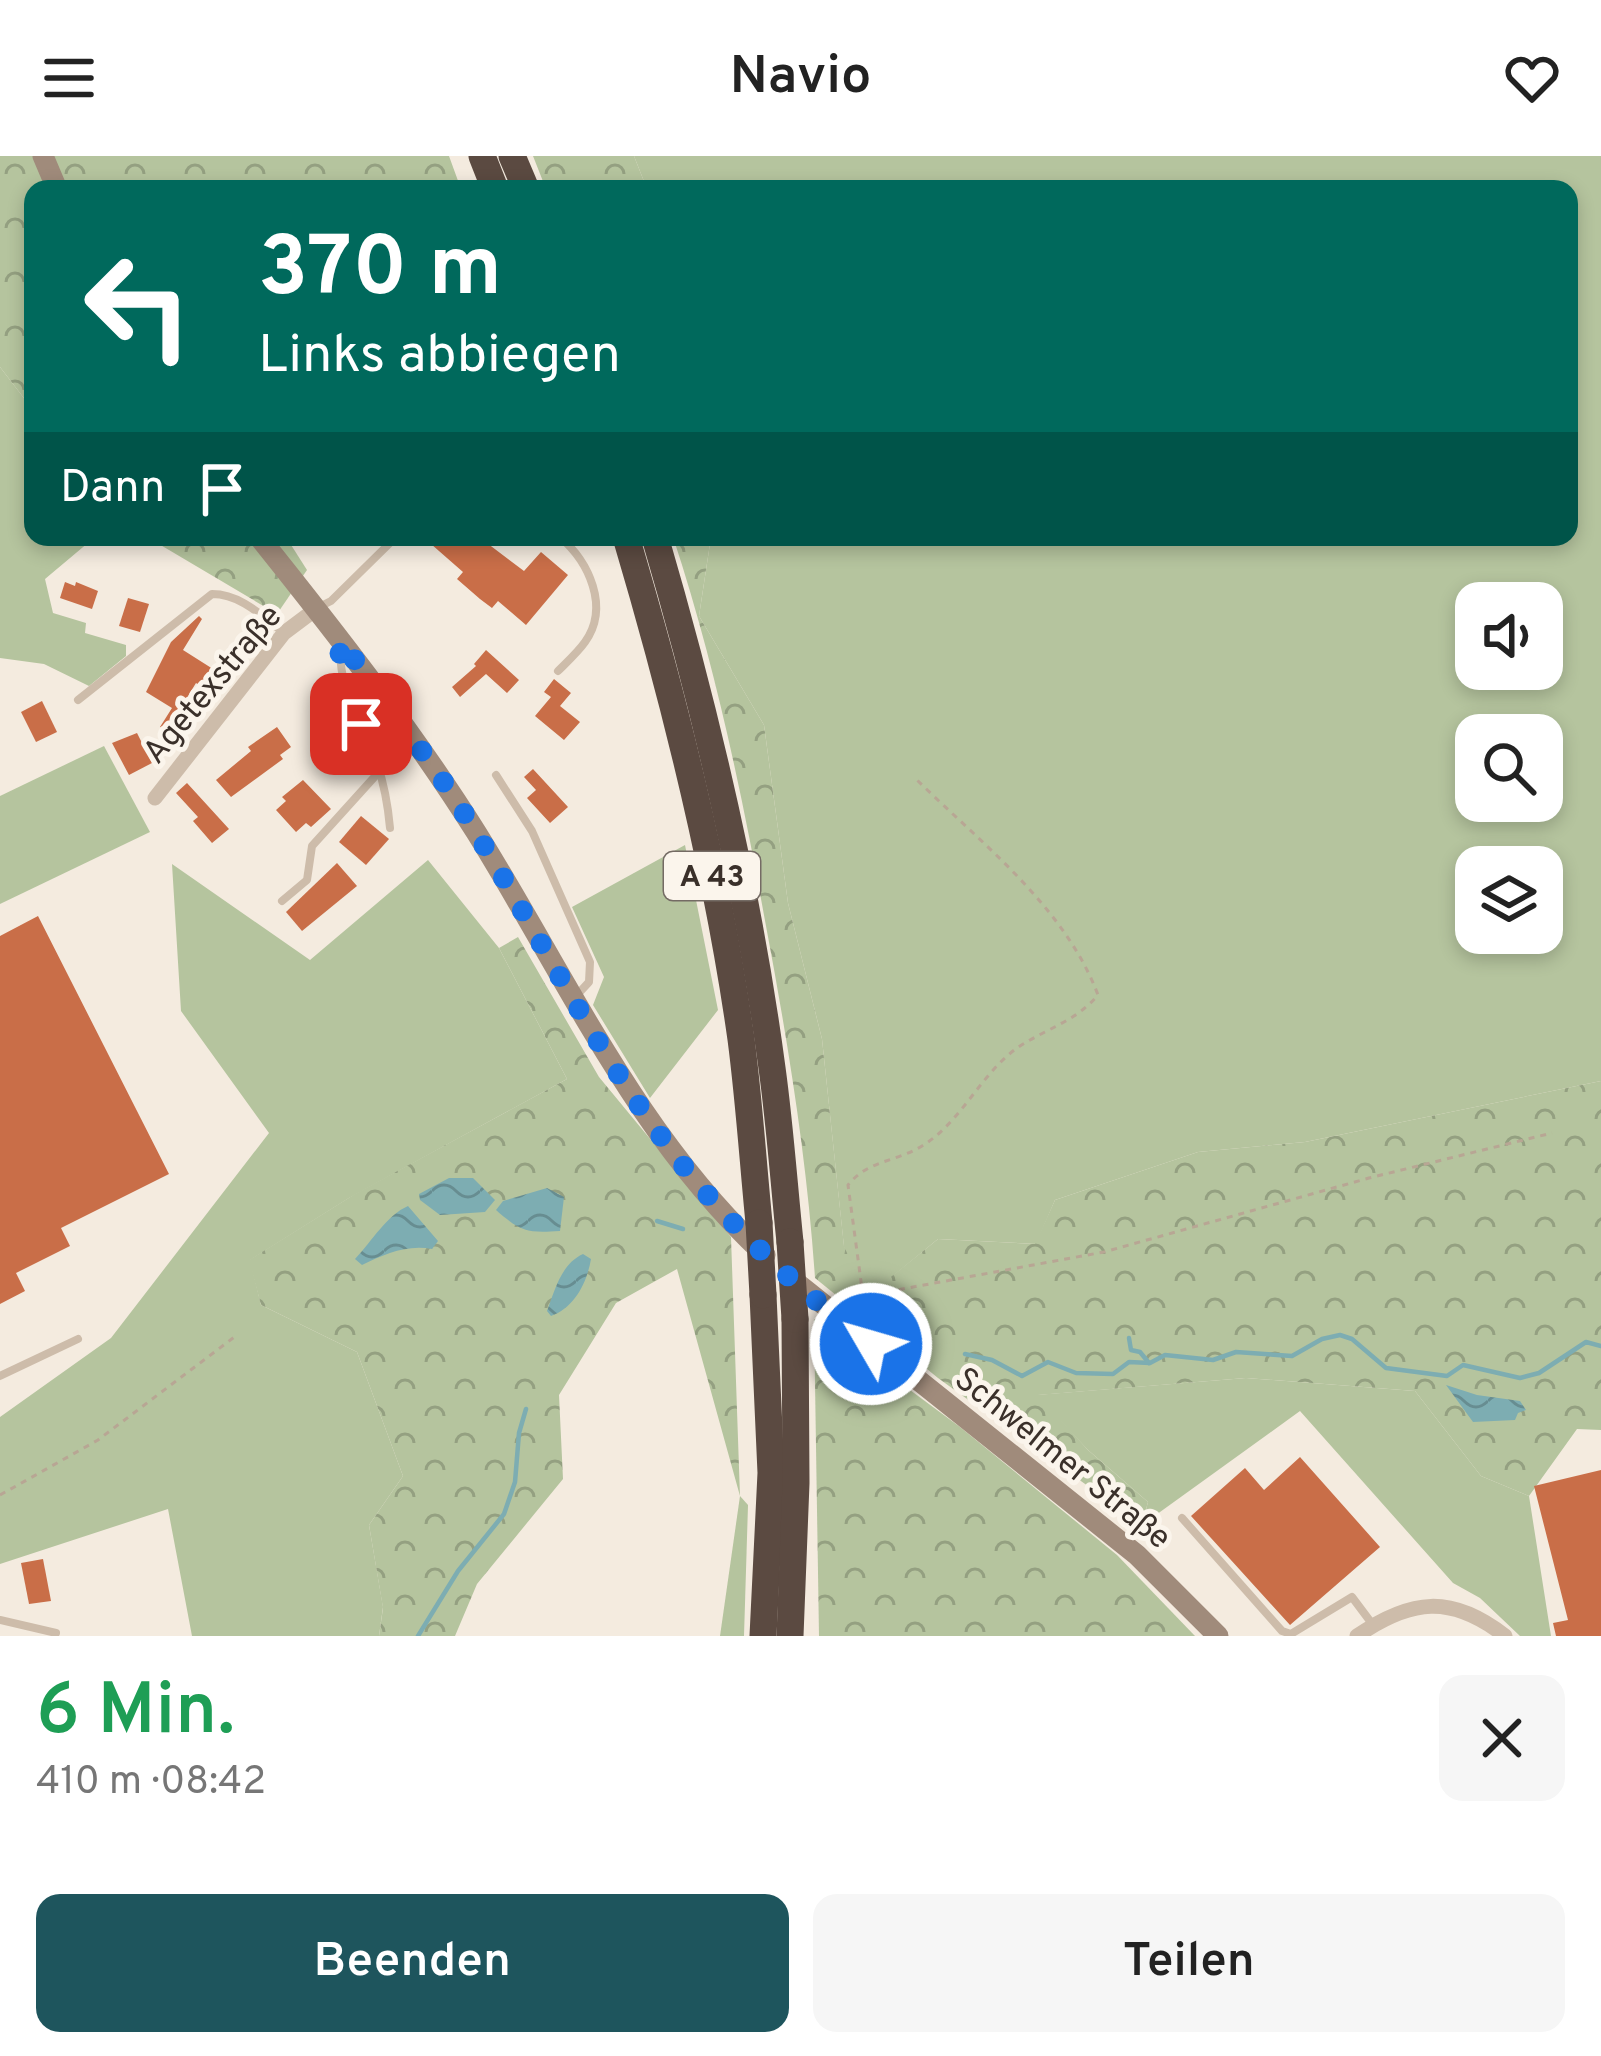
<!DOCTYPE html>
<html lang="de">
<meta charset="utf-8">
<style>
:root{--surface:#fff;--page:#f6f6f6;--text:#222;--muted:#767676;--accent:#1e555d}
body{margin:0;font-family:Overpass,sans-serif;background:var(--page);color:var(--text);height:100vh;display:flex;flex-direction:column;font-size:45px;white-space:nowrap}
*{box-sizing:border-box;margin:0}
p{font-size:39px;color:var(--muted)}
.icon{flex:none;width:66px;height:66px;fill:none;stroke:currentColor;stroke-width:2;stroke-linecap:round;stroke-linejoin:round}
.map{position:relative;height:1480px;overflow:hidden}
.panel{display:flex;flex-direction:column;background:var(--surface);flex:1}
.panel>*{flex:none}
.top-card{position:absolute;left:24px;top:24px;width:1554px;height:366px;border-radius:24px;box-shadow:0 6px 18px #0003;background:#00695c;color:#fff;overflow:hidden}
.controls{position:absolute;left:1455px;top:426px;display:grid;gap:24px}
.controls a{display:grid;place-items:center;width:108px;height:108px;border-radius:24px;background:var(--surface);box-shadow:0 6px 18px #0003;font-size:60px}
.pin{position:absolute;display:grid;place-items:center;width:102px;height:102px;color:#fff;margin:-51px;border-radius:24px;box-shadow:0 6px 18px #0006}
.me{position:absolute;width:132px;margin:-66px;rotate:308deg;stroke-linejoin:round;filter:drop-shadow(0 0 9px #0008)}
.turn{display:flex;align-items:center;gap:42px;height:252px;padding:0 36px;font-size:54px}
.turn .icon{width:156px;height:156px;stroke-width:2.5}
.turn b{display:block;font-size:84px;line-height:102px}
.then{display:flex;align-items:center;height:114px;padding:0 36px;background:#0003;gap:24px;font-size:45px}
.round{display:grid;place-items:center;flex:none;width:126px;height:126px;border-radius:24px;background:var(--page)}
.head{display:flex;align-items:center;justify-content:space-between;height:204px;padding:0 36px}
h1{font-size:72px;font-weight:600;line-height:90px;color:#1e9e55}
.primary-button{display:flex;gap:24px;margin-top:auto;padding:24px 36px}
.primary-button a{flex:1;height:138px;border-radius:24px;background:var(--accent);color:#fff;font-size:48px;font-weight:600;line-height:138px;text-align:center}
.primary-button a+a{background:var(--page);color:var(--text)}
header{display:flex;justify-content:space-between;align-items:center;height:156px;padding:0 36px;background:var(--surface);font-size:54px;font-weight:600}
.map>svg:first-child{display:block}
.green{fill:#b5c49e;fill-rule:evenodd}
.forest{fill:url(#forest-crowns)}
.water{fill:url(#water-waves)}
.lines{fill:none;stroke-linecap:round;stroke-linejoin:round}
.stream{stroke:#7dadb2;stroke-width:4.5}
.building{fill:#c96e48}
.path{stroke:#b8a694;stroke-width:3;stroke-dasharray:6 6;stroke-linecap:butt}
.service{stroke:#cdbcaa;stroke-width:8}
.minor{stroke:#cdbcaa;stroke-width:15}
.secondary{stroke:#a08b7b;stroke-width:21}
.motorway{stroke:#5b4a41;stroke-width:27}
.motorway-bridge{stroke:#5b4a41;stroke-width:27}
.route{stroke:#1a73e8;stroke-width:21;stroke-dasharray:0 37.8}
.labels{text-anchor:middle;stroke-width:10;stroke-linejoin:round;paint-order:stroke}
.shield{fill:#fbf5ec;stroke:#746b64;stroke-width:3}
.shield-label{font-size:30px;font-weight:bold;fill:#3a302a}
.street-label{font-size:33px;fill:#3a302a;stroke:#fbf5ec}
</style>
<header><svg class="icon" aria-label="menu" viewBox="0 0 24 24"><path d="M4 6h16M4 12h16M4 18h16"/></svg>Navio<svg class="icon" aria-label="heart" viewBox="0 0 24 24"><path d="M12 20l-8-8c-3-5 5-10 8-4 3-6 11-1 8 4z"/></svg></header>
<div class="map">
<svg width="1601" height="1480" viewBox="0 0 1601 1480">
<defs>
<pattern id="forest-crowns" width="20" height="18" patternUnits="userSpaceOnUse" patternTransform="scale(3)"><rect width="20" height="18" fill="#b5c49e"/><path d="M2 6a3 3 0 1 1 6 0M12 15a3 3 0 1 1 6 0" fill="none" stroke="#94a081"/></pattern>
<pattern id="water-waves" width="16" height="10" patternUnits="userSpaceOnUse" patternTransform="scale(3)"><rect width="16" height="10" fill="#7dadb2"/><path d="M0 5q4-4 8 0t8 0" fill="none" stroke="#678d91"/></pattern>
</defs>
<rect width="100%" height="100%" fill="#f4ebdf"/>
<g class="green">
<path d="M634 0H1601V925L1305 986 1198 996 1055 1044 1036 1088 938 1083 866 1142 848 1107 844 1091 822 883 788 747 764 569 699 460 711 381H1569V33H647ZM1476 447H1542V513H1476ZM1476 579H1542V645H1476ZM1476 711H1542V777H1476Z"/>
<path d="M0 211 33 254V381H95L45 423 53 457 86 467 85 477 126 489V500L89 530 44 508 0 502Z"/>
<path d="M104 590 150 676 0 748V640Z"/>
<path d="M685 689 718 854 650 942 593 849 604 821 572 751Z"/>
<path d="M428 704 499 792 567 923 349 1042 250 1104 261 1149 357 1196 403 1320 369 1369 383 1451 379 1480H192L168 1353 0 1408V1261L111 1182 269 977 181 855 172 708 310 804Z"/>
<path d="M1246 1222 1415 1235 1481 1320 1529 1340 1551 1480H1520L1480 1442 1453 1427 1300 1255 1142 1369 1148 1346 1088 1294 1036 1239Z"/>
<path d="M740 1340 748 1349 744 1480H720Z"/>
</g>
<g class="forest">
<path d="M0 0H449L461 33H33V254L0 211Z"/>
<path d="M533 0H634L647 33H546Z"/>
<path d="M147 381H286L307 414 277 458Z"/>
<path d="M673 381H711L699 460 764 569 788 747 822 883 844 1090 866 1141 938 1083 1035 1088 1055 1044 1198 996 1305 986 1601 925V1274L1577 1273 1529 1340 1481 1320 1415 1235 1246 1222 1038 1239 1088 1294 1148 1346 1142 1369 938 1222 815 1122C807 1003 788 887 766 770 742 638 715 508 673 381Z"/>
<path d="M518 781 599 921 731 1081 740 1340 677 1113 616 1147 559 1239 563 1323 477 1428 455 1480H379L383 1452 369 1369 403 1320 357 1196 261 1149 249 1104 355 1038 567 923 499 792Z"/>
<path d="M814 1163 960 1271 1117 1399 1195 1480H819Z"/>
</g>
<g class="water">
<path d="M449 1022H473L495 1044 485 1056 440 1059 420 1044 419 1038Z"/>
<path d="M547 1032 564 1041 560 1075C527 1077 521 1076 496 1054L503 1045Z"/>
<path d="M408 1050 438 1085 432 1093C408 1088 384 1098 362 1109L355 1103C372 1085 387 1059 408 1050Z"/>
<path d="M583 1098 591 1103C587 1127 574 1152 551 1160L547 1155C555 1134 561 1108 583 1098Z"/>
<path d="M1446 1229 1477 1239 1520 1245 1526 1254 1518 1257 1515 1264 1473 1266Z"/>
</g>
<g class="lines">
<g class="stream">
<path d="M657 1065 683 1073"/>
<path d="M1129 1182 1131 1194 1140 1196 1149 1207"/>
<path d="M965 1198 992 1204 1022 1220 1048 1206 1076 1217 1113 1218 1129 1206 1150 1207 1165 1199 1213 1204 1236 1196 1292 1200 1322 1183 1340 1179 1352 1183 1386 1212 1447 1220 1463 1209 1520 1222 1539 1217 1586 1186 1601 1190"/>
<path d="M418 1480 458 1415 504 1358 515 1326 519 1277 526 1253"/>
</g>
</g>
<g class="building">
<path d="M423 381H479L524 415 541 396 568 419 526 469 498 445 492 452 480 443 457 423 463 416Z"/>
<path d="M65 426 75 430 76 426 98 435 92 453 60 442Z"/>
<path d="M128 442 149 448 140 476 119 470Z"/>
<path d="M199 460 202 463 183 494 224 520 217 531 209 526 205 533 196 527 180 553 192 560 178 582 160 571 172 552 146 536 171 486Z"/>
<path d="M486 494 519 524 507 537 486 518 460 541 452 531 476 510 474 508Z"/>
<path d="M554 523 571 537 560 550 580 566 564 584 535 560 551 541 544 536Z"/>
<path d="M42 545 57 576 36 586 21 556Z"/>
<path d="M277 571 291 591 280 599 283 603 231 641 216 624 251 595 248 591Z"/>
<path d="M137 577 152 607 129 619 112 587Z"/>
<path d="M332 580 356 605 340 619 314 596Z"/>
<path d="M533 613 568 651 550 667 527 642 536 634 524 621Z"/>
<path d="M303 624 331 653 311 671 306 667 296 676 276 654 286 645 282 641Z"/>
<path d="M187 627 229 673 212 687 193 665 198 661 176 637Z"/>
<path d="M361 660 389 683 366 709 339 686Z"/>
<path d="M337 707 357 730 302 775 286 756Z"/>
<path d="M38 760 169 1018 61 1072 70 1090 16 1117 25 1135 0 1148V780Z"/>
<path d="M1300 1301 1380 1391 1290 1469 1191 1360 1245 1312 1264 1334Z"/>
<path d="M1601 1314V1480H1556L1553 1467 1568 1464 1534 1330Z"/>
<path d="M43 1403 51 1445 29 1448 21 1407Z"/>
</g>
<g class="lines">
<g class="path">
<path d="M863 1140 848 1029C868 1004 896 1006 922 990 962 966 981 916 1020 890 1048 872 1076 865 1098 839 1065 751 981 687 916 623"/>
<path d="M855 1151 863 1144 902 1133 1104 1096 1369 1022 1552 977"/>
<path d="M0 1339 98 1284 237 1179"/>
</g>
<g class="service">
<path d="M317 452 331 445 396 381"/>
<path d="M340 492C340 540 361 563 377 607 384 628 388 649 390 672"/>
<path d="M558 515C567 506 578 496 585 486 610 451 589 406 560 381"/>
<path d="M78 544 212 438C240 438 261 459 283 476"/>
<path d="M496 619 532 675 590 806 589 826 577 839"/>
<path d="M282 745 307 724 312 690 378 617"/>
<path d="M0 1220 78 1183"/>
<path d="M1182 1362 1282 1475 1291 1478 1352 1441 1373 1469"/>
<path d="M0 1464 56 1477"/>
</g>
<g class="minor">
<path d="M155 642 284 477 316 453"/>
<path d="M1357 1480C1411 1443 1451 1438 1505 1480"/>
</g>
<g class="secondary">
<path d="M43 0 57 33"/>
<path d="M259 381C335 476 411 573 476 676 567 822 637 981 765 1099"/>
<path d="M788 1120 1137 1399 1218 1480"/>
</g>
<g class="motorway">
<path d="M482 0 495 33"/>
<path d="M512 0 526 33"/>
<path d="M626 381C675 546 717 713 741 883 749 944 753 1006 759 1067"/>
<path d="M655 381C706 555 748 732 772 912 780 970 784 1028 790 1086"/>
<path d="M763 1139 771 1317 763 1480"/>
<path d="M790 1480 796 1327 795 1163"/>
</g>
<g class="motorway-bridge">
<path d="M759 1067 763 1139"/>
<path d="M790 1086 795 1163"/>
</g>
</g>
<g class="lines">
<path class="route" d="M361 568 340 526V484C387 548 436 610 477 678 540 780 592 887 663 983 721 1063 793 1129 871 1188"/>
</g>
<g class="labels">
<rect class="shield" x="664" y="696" width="96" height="48" rx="9"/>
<g class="shield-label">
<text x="712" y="730">A 43</text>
</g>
<g class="street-label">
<text transform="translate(211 527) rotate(-50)" y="12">Agetexstraße</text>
<text transform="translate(1064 1301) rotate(39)" y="12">Schwelmer Straße</text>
</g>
</g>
</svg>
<div class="controls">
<a><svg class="icon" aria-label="sound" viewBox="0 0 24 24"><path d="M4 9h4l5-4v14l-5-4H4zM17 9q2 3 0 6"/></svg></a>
<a><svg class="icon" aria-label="search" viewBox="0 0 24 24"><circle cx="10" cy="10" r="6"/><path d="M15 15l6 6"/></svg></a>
<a><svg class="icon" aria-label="layers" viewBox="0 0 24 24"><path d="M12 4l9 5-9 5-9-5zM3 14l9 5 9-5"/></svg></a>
</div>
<div class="pin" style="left:361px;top:568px;background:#d93025"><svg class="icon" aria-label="arrive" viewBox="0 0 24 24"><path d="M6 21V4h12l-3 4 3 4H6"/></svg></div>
<svg class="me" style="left:871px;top:1188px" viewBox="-20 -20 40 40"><circle r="17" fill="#1a73e8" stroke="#fff" stroke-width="3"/><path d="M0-11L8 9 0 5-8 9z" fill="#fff"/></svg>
<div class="top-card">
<div class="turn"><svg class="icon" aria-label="left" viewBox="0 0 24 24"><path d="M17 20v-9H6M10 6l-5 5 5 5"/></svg><div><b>370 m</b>Links abbiegen</div></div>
<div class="then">Dann<svg class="icon" aria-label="arrive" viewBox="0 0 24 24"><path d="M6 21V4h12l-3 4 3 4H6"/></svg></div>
</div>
</div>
<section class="panel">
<div class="head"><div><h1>6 Min.</h1><p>410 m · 08:42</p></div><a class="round"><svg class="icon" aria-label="close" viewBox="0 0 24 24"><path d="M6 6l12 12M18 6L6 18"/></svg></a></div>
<div class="primary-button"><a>Beenden</a><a>Teilen</a></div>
</section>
